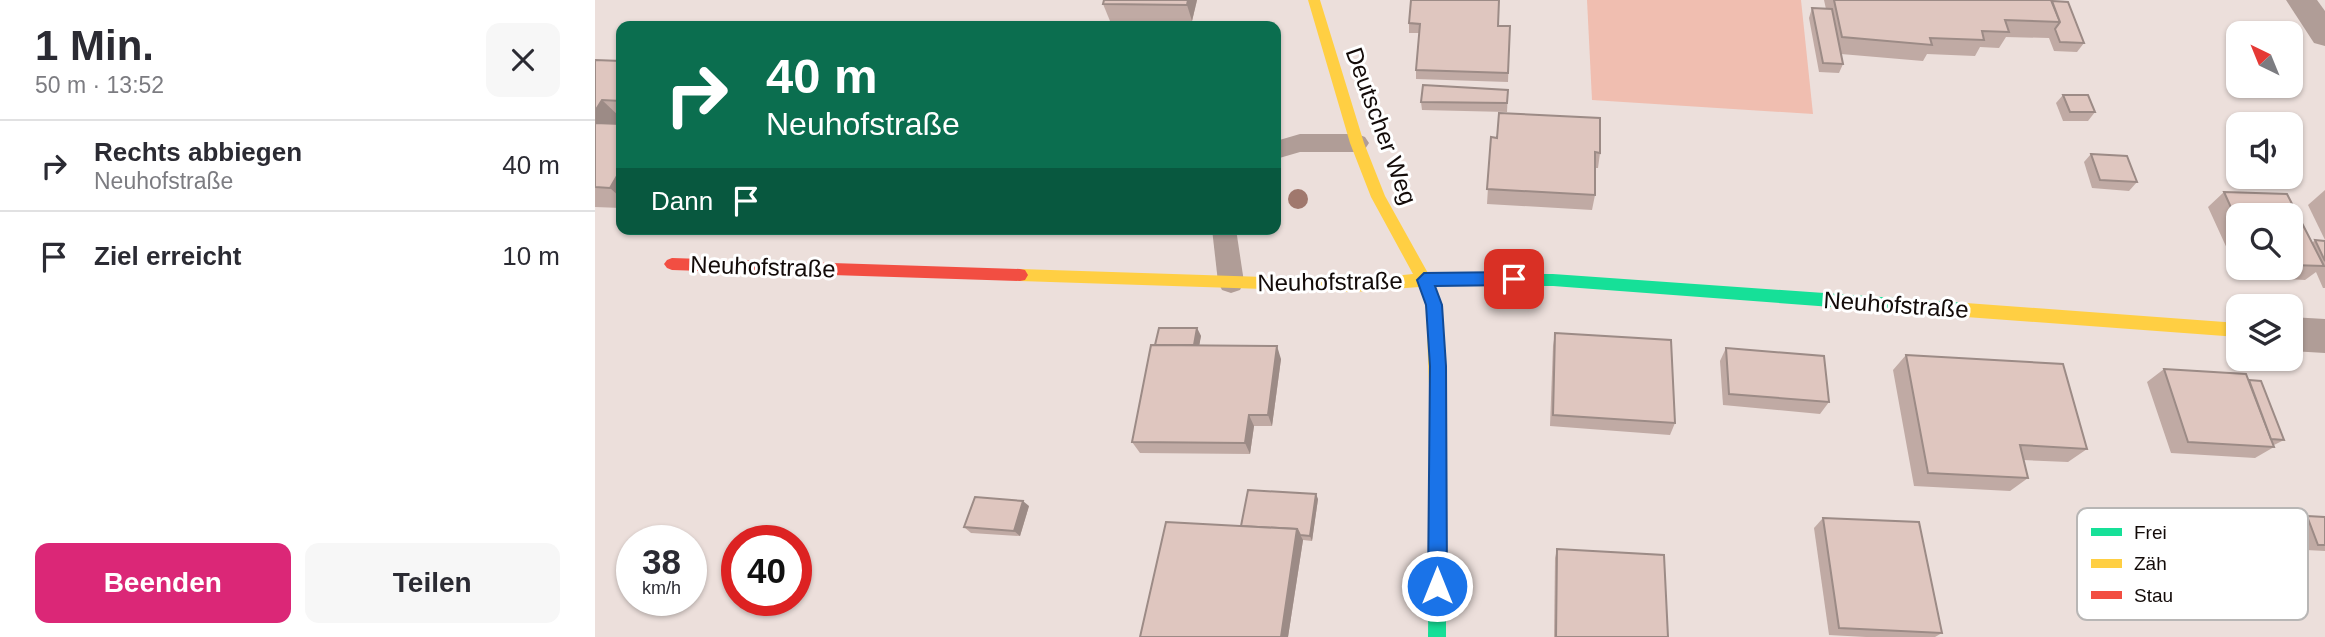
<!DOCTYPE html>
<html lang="de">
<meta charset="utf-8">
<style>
:root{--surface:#fff;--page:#f7f7f7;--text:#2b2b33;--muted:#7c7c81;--line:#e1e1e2;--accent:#db2777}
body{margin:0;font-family:Helvetica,sans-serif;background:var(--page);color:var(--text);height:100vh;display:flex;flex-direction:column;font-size:26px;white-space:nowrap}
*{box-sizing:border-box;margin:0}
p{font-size:23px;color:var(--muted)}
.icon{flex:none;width:38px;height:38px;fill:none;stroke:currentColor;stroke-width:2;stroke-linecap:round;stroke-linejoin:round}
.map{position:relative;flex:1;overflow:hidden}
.details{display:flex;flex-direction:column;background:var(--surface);width:595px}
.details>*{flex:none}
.hud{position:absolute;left:21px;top:21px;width:665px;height:214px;border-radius:14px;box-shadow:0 2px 5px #0004;background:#0b6e4f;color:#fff;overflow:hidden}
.needle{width:46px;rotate:317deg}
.tools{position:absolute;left:1631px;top:21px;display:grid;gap:14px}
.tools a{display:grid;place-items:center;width:77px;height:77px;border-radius:14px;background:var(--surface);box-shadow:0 2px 5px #0004;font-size:35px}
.speed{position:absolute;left:21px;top:525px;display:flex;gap:14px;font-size:35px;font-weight:700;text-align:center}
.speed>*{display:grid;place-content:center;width:91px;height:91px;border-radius:50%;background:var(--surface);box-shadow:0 2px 5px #0004;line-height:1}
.speed small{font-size:18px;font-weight:400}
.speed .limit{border:10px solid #d22;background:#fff;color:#111}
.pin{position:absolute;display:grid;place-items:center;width:60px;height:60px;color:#fff;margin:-30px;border-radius:14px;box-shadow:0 4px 10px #0006}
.me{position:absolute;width:77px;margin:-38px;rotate:0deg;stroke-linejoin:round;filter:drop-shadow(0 0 5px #0008)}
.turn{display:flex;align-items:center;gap:24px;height:147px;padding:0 35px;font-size:32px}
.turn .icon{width:91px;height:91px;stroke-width:2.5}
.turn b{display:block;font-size:49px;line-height:60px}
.then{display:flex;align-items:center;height:66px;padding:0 35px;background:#0003;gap:14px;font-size:26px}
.round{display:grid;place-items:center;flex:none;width:74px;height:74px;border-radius:14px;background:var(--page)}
.headline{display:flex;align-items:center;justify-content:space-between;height:119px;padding:0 35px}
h1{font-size:42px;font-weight:700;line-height:52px}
.button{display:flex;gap:14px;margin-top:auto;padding:14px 35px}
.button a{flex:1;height:80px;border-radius:14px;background:var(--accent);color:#fff;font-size:28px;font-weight:700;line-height:80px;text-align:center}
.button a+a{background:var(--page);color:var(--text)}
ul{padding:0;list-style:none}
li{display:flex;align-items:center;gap:21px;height:91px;padding:0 35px;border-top:2px solid var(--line)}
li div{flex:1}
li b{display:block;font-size:26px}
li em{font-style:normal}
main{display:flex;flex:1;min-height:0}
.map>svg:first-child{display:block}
.green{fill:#f0beb0}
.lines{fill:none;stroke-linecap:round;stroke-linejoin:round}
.lane{fill:#b09d97;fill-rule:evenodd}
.street{fill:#b09d97;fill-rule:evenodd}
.fast{fill:#16e098;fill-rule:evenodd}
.slow{fill:#ffcf43;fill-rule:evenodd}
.jam{fill:#f24e42;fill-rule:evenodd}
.tree{fill:#a0786d}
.wall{fill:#c0aaa4;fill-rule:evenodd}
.shaded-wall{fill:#9c8b86}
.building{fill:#dfc6bf;stroke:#9c8b86;stroke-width:2}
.route{fill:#1a73e8;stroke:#114b97;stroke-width:2}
.labels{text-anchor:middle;stroke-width:6;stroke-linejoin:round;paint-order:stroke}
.street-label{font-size:24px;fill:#130b09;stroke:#fff}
.key{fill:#fff;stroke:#b8b6b5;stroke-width:2}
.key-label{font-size:19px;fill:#130b09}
</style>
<main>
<section class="details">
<div class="headline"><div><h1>1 Min.</h1><p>50 m · 13:52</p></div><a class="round"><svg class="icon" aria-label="close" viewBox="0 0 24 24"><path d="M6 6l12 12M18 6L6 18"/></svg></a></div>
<ul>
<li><svg class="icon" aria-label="right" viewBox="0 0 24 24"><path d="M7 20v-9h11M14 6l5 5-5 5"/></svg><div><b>Rechts abbiegen</b><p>Neuhofstraße</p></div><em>40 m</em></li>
<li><svg class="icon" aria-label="arrive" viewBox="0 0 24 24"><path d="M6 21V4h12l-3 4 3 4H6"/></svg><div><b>Ziel erreicht</b></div><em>10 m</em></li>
</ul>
<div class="button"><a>Beenden</a><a>Teilen</a></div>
</section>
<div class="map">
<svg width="1730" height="637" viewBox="0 0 1730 637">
<rect width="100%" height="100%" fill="#ecdfdb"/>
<path class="green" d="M992 0H1206L1218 114 997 100Z"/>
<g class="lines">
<g class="lane">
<path d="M705 134H762L770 137 774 143 770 149 762 152H705L681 159V141Z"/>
<path d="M617 229H641L649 282 645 290 636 293 627 290 623 282Z"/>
</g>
<g class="street">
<path d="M1691 0H1722L1730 11V46L1719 43Z"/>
<path d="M1696 317 1730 319V353L1696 351Z"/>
</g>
<g class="fast">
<path d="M827 274H958L1371 303 1377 305 1379 310 1377 315 1371 317 958 286H827L822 285 819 280 822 275Z"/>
<path d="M843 404 849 407 851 412V637H833L835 412 837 407Z"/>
</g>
<g class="slow">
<path d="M713 0H725L769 143 790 196 834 275 847 305 851 412 849 417 843 420 837 417 835 412 831 305 824 287 759 292 425 281 420 280 417 275 420 270 425 269 759 280 818 274 776 197 755 143Z"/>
<path d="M1371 303 1643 323V337L1371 317 1365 315 1363 310 1365 305Z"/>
</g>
<path class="jam" d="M77 258 425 269 430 270 433 275 430 280 425 281 77 270 72 268 69 264 72 260Z"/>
</g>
<circle class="tree" cx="703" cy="199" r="10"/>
<g class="wall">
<path d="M602 0 597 21H515L508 4Z"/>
<path d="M1229 0H1456L1489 43 1482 52 1459 51 1454 38 1411 37 1404 48 1385 47 1380 56 1332 54 1328 61 1246 54 1248 64 1244 73 1224 72 1214 18 1217 8 1231 9Z"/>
<path d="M814 23 915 26 913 82 821 79V70L824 33H814Z"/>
<path d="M0 60 26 61V208L0 207Z"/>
<path d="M913 90 912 112 827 110 826 102Z"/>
<path d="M1468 95 1500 112 1493 121H1468L1461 103Z"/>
<path d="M896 137 1005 153 1003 168H1000V195L997 210 892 204Z"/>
<path d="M1496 154 1542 182 1534 191 1497 188 1489 162Z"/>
<path d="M1730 190V240L1713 205Z"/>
<path d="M1629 192 1692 194 1717 243 1720 240 1730 241V288H1728L1721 272 1710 280 1645 277 1613 207ZM1643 215H1696V268H1643Z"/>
<path d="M602 328 606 336 604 345 686 359 677 426H659L655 454 545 453 537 442 560 345Z"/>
<path d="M960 333 1080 423 1075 435 955 426 958 346Z"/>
<path d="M1131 348 1234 402 1225 414 1128 405 1125 361Z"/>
<path d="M1311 355 1492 449 1473 462 1428 460 1433 478 1415 491 1319 486 1298 370Z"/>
<path d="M1569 369 1654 380 1689 440 1679 445V447L1660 458 1576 453 1552 382Z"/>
<path d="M723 499 717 541 708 540 693 637H545L646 526Z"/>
<path d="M434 506 425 536 376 533 369 527Z"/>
<path d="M1712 516 1730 517V551L1711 550 1700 521Z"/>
<path d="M1228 518 1347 633 1340 637H1271L1234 635 1219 528Z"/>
<path d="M962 549 1073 637H959L960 558Z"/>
</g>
<g class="shaded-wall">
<path d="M593 0H602L597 21 592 5Z"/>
<path d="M7 100 26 118V129L0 130V111Z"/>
<path d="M26 169V198L15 188Z"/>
<path d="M602 328 606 336 602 358 598 350Z"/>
<path d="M682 346 686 359 677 426 673 415Z"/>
<path d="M654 415 659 426 655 454 650 443Z"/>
<path d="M721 494 723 499 717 541 715 536Z"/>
<path d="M428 501 434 506 425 536 419 531Z"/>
<path d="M702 529 708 540 693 637H686Z"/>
</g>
<g class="building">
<path d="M509 0H593L592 5 508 4Z"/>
<path d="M816 0H904L903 26H915L913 73 821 70 825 24 814 23Z"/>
<path d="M1239 0H1456L1465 22 1410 20 1414 32 1387 31 1389 40 1335 38 1337 45 1247 37Z"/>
<path d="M1457 1 1473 2 1489 43 1465 42 1460 29 1465 22Z"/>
<path d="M1217 8 1237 9 1248 64 1228 63Z"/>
<path d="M0 60 26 61V101L7 100 0 111Z"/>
<path d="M828 85 913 90 912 103 826 102Z"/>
<path d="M1468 95H1493L1500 112H1475Z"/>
<path d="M904 113 1005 118V153L1000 152V195L892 189 896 137 902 138Z"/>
<path d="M0 123 26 124V169L15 188 0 187Z"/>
<path d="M1496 154 1532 156 1542 182 1505 180Z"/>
<path d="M1629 192 1692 194 1729 266 1696 265V215H1643V223Z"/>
<path d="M1720 240 1730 241V261Z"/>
<path d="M564 328H602L599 345H560Z"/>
<path d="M960 333 1076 340 1080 423 958 415Z"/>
<path d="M556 345 682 346 673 415H654L650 443 537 442Z"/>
<path d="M1131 348 1229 356 1234 402 1134 394Z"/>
<path d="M1311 355 1468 364 1492 449 1425 445 1433 478 1333 473Z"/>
<path d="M1569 369 1651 374 1679 447 1593 442Z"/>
<path d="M1654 380 1666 381 1689 440 1676 439Z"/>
<path d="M653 490 721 494 715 536 705 535 702 529 646 526Z"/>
<path d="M380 497 428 501 419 531 369 527Z"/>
<path d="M1712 516 1730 517V545H1723Z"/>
<path d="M1228 518 1324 522 1347 633 1244 628Z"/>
<path d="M571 522 702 529 686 637H545Z"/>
<path d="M962 549 1069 555 1073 637H961Z"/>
</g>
<path class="route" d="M919 272 926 279 919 285 840 286 847 305 851 366 852 586 849 592 842 595 836 592 833 586 835 366 831 305 822 280 829 273Z"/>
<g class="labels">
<g class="street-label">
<text transform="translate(786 126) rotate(70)" y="8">Deutscher Weg</text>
<text transform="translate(168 267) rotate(2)" y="8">Neuhofstraße</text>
<text transform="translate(735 282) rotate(-1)" y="8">Neuhofstraße</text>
<text transform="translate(1301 305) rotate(4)" y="8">Neuhofstraße</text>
</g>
</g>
<rect x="1482" y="508" width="231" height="112" rx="10" class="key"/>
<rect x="1496" y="528" width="31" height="8" fill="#16e098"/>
<rect x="1496" y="559" width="31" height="9" fill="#ffcf43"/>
<rect x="1496" y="591" width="31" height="8" fill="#f24e42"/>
<g class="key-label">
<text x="1539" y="539">Frei</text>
<text x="1539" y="570">Zäh</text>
<text x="1539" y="602">Stau</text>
</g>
</svg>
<div class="tools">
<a><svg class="needle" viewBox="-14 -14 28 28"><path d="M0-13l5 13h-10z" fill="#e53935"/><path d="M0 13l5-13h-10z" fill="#7c7c81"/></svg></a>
<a><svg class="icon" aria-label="sound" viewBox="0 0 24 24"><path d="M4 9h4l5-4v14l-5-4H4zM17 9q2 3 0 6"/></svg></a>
<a><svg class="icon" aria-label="search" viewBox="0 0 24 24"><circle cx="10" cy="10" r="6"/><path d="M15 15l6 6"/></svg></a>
<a><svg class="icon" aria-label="layers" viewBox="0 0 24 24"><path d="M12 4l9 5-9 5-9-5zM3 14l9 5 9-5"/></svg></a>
</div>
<div class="speed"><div>38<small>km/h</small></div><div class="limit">40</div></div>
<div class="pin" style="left:919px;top:279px;background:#d93025"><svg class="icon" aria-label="arrive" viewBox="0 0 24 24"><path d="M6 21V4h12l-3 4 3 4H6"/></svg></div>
<svg class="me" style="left:842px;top:586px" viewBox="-20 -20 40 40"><circle r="17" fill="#1a73e8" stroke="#fff" stroke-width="3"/><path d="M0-11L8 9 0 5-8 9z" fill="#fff"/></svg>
<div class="hud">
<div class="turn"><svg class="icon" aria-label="right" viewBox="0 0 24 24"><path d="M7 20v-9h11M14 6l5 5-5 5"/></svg><div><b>40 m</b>Neuhofstraße</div></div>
<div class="then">Dann<svg class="icon" aria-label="arrive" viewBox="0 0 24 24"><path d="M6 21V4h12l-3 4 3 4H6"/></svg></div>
</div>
</div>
</main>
